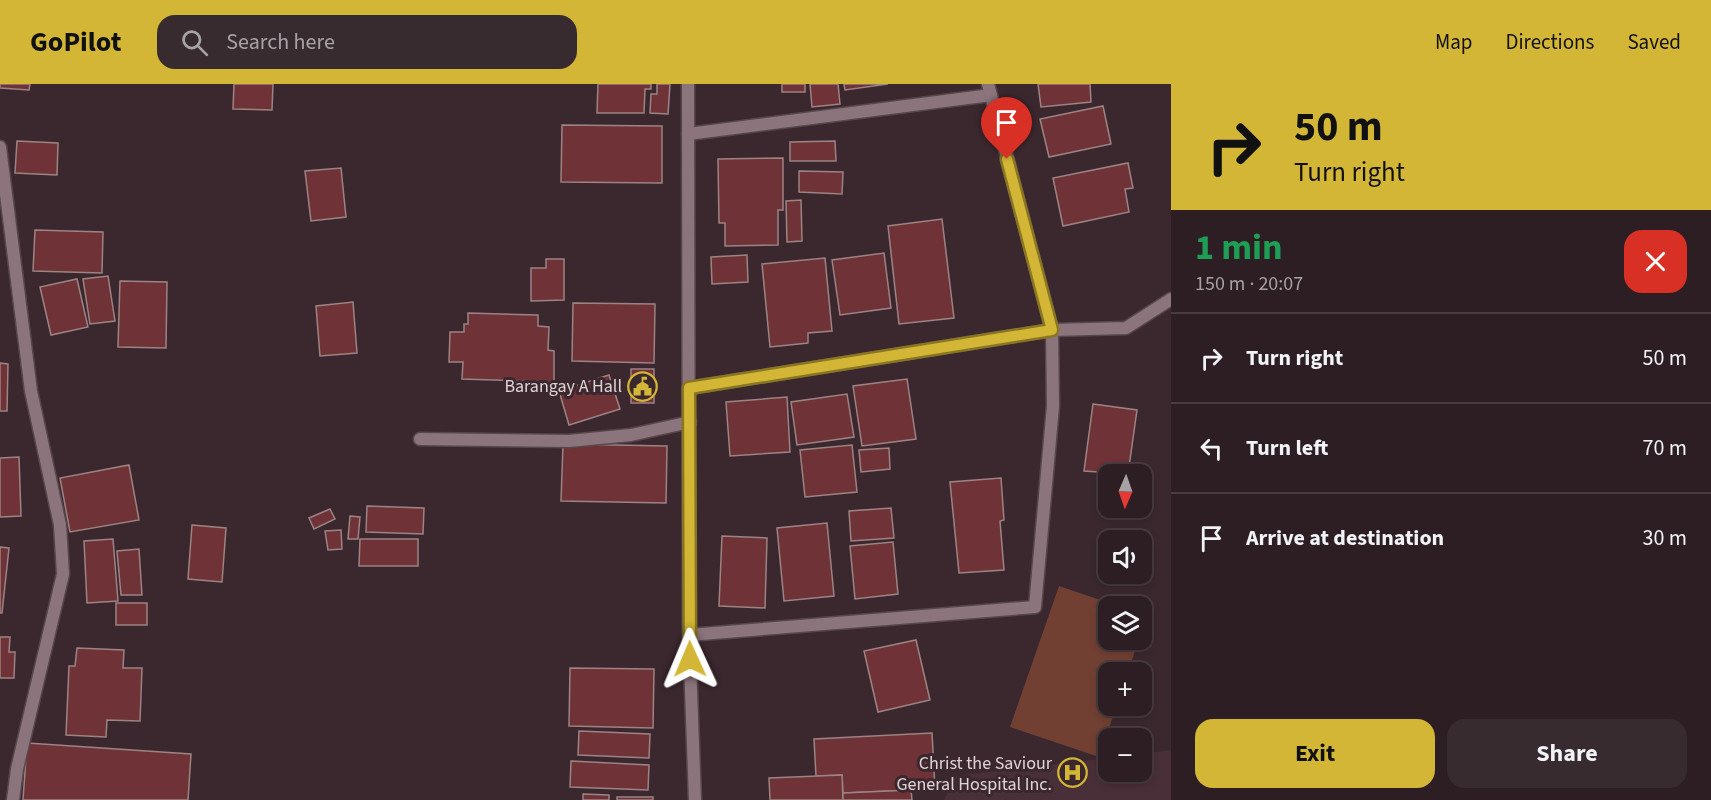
<!DOCTYPE html>
<meta charset="utf-8">
<style>
:root{--surface:#2c1e23;--page:#382b30;--text:#f1f3f6;--muted:#a6a2a6;--line:#483c41;--accent:#d3b635}
body{margin:0;font-family:"Source Sans 3",sans-serif;background:var(--page);color:var(--text);height:100vh;display:flex;flex-direction:column;font-size:22px;white-space:nowrap}
*{box-sizing:border-box;margin:0}
p{font-size:20px;color:var(--muted)}
.icon{flex:none;width:33px;height:33px;fill:none;stroke:currentColor;stroke-width:2;stroke-linecap:round;stroke-linejoin:round}
.map{position:relative;flex:1;overflow:hidden}
.panel{display:flex;flex-direction:column;background:var(--surface);width:540px}
.panel>*{flex:none}
.banner{background:#d3b635;color:#111;overflow:hidden}
.needle{width:39px;rotate:182deg}
.fabs{position:absolute;left:1098px;top:380px;display:grid;gap:12px}
.fabs a{display:grid;place-items:center;width:54px;height:54px;border-radius:12px;background:var(--surface);box-shadow:0 3px 9px #0003,0 0 0 2px var(--line);font-size:30px}
.pin{position:absolute;display:grid;place-items:center;width:51px;height:51px;color:#fff;margin:-62px -26px;border-radius:50% 50% 50% 0;rotate:-45deg;box-shadow:0 0 6px #0007}
.pin .icon{rotate:45deg}
.me{position:absolute;width:66px;margin:-33px;rotate:359deg;stroke-linejoin:round;filter:drop-shadow(0 0 4px #0008)}
.turn{display:flex;align-items:center;gap:21px;height:126px;padding:0 24px;font-size:27px}
.turn .icon{width:78px;height:78px;stroke-width:2.5}
.turn b{display:block;font-size:42px;line-height:51px}
.round{display:grid;place-items:center;flex:none;width:63px;height:63px;border-radius:18px;background:var(--page)}
.summary{display:flex;align-items:center;justify-content:space-between;height:102px;padding:0 24px}
h1{font-size:36px;font-weight:700;line-height:45px;color:#1e9e55}
.button{display:flex;gap:12px;margin-top:auto;padding:12px 24px}
.button a{flex:1;height:69px;border-radius:18px;background:var(--accent);color:#111;font-size:24px;font-weight:700;line-height:69px;text-align:center}
.button a+a{background:var(--page);color:var(--text)}
ul{padding:0;list-style:none}
li{display:flex;align-items:center;gap:18px;height:90px;padding:0 24px;border-top:2px solid var(--line)}
li div{flex:1}
li b{display:block;font-size:22px}
li em{font-style:normal}
header{display:flex;align-items:center;gap:36px;box-sizing:border-box;height:84px;padding:0 30px;background:var(--accent);color:#111}
header strong{font-size:28px}
nav{display:flex;gap:33px;margin-inline-start:auto;font-size:21px}
.search{width:420px;height:54px;background:var(--page);display:flex;align-items:center;gap:15px;box-sizing:border-box;padding:0 21px;border-radius:18px;color:var(--muted);font-size:22px}
main{display:flex;flex:1;min-height:0}
.map>svg:first-child{display:block}
.built{fill:#492f38}
.green{fill:#714032}
.building{fill:#6e3237;stroke:#9c8384;stroke-width:1.5}
.lines{fill:none;stroke-linecap:round;stroke-linejoin:round}
.lane-casing{stroke:#57474d;stroke-width:15}
.street-casing{stroke:#57474d;stroke-width:15}
.lane{stroke:#8b747b;stroke-width:12}
.street{stroke:#8b747b;stroke-width:12}
.route-casing{stroke:#897622;stroke-width:15}
.route{stroke:#d3b635;stroke-width:10}
.labels{text-anchor:middle;stroke-width:6;stroke-linejoin:round;paint-order:stroke}
.poi-label{font-size:18px;fill:#e0d3d7;stroke:#3b282f;text-anchor:end}
</style>
<header>
<strong>GoPilot</strong>
<div class="search"><svg class="icon" aria-label="search" viewBox="0 0 24 24"><circle cx="10" cy="10" r="6"/><path d="M15 15l6 6"/></svg>Search here</div>
<nav><a>Map</a><a>Directions</a><a>Saved</a></nav>
</header>
<main>
<div class="map">
<svg width="1171" height="716" viewBox="0 0 1171 716">
<rect width="100%" height="100%" fill="#3b282f"/>
<path class="built" d="M1171 666V716H944L955 692 1108 674V687H1142V670Z"/>
<path class="green" d="M1059 502 1118 522H1108V555H1139L1128 588H1108V621H1117L1099 673 1010 643Z"/>
<g class="building">
<path d="M0 0H30L29 6 0 4Z"/>
<path d="M234 0H273L272 26 233 25Z"/>
<path d="M598 0H651V5H645L644 29H597Z"/>
<path d="M657 0H670L668 30 650 29 651 10H657Z"/>
<rect x="782" y="0" width="23" height="8"/>
<path d="M810 0H838L840 20 812 23Z"/>
<path d="M844 0H888L845 6Z"/>
<path d="M1038 0H1090L1091 18 1041 23Z"/>
<path d="M1103 22 1111 60 1049 73 1040 35Z"/>
<path d="M562 41 662 42V99L561 98Z"/>
<path d="M17 57 58 59 57 91 15 89Z"/>
<path d="M835 57 836 77H790V58Z"/>
<path d="M783 74V126H778V161L725 162V139H719L718 75Z"/>
<path d="M1128 79 1133 104 1125 105 1129 128 1063 142 1053 94Z"/>
<path d="M341 84 346 133 311 137 305 87Z"/>
<path d="M799 87 843 88 842 110 799 108Z"/>
<path d="M801 116 802 157 787 158 786 117Z"/>
<path d="M942 135 954 234 899 240 888 142Z"/>
<path d="M35 146 103 148 102 189 33 187Z"/>
<path d="M884 169 891 224 840 231 832 176Z"/>
<path d="M747 171 748 198 712 200 711 173Z"/>
<path d="M825 174 832 247 808 249V259L770 263 762 180Z"/>
<path d="M546 175H564V216L531 217V184H546Z"/>
<path d="M108 192 115 237 90 240 83 195Z"/>
<path d="M77 195 88 243 51 251 40 203Z"/>
<path d="M120 197 167 198 166 264 118 263Z"/>
<path d="M353 218 357 269 320 272 316 222Z"/>
<path d="M573 219 655 220 654 279 572 277Z"/>
<path d="M468 229 538 231V242L549 243 548 266 554 267V298L462 295 463 278H449L450 248H464V240H468Z"/>
<path d="M0 279 8 280 7 327H0Z"/>
<rect x="631" y="285" width="23" height="34"/>
<path d="M609 291 620 325 569 341 559 307Z"/>
<path d="M907 295 916 355 862 362 853 302Z"/>
<path d="M847 310 854 353 797 361 791 318Z"/>
<path d="M787 313 790 368 730 372 726 318Z"/>
<path d="M1093 320 1137 326 1128 390 1084 387Z"/>
<path d="M563 360 667 362 666 419 561 417Z"/>
<path d="M852 361 857 408 805 413 800 366Z"/>
<path d="M889 364 890 385 861 388 859 366Z"/>
<path d="M19 373 21 432 0 433V374Z"/>
<path d="M129 381 139 436 70 448 60 394Z"/>
<path d="M1001 394 1004 436 1000 437 1004 486 959 489 950 398Z"/>
<path d="M367 422 424 424 423 450 366 448Z"/>
<path d="M891 424 894 454 851 457 849 427Z"/>
<path d="M330 425 335 435 314 445 309 434Z"/>
<path d="M350 432 360 433 358 455H348Z"/>
<path d="M827 439 834 512 784 517 777 444Z"/>
<path d="M192 441 226 444 222 498 188 495Z"/>
<path d="M341 446 342 465 328 466 325 447Z"/>
<path d="M722 452 767 454 765 524 719 522Z"/>
<path d="M113 455 118 517 87 519 84 457Z"/>
<path d="M360 455H418V482H359Z"/>
<path d="M893 458 898 510 855 515 850 462Z"/>
<path d="M0 463 9 464 2 529H0Z"/>
<path d="M139 465 142 511H121L117 467Z"/>
<rect x="116" y="519" width="31" height="22"/>
<path d="M0 553H10L9 568H15L14 594H0Z"/>
<path d="M916 556 930 616 878 628 864 567Z"/>
<path d="M77 564 124 566 123 584H142L140 637 107 636 106 653 66 651 69 582H75Z"/>
<path d="M570 584 654 585 653 644 569 642Z"/>
<path d="M579 647 650 650 649 674 578 671Z"/>
<path d="M932 649 935 705 843 709 842 691 816 692 814 655Z"/>
<path d="M27 659 191 670 188 716H23Z"/>
<path d="M571 677 649 681 648 706 570 703Z"/>
<path d="M842 691 843 716H770L769 694Z"/>
<path d="M911 706 912 716H843V709Z"/>
<path d="M583 710 609 711V716H583Z"/>
<rect x="617" y="713" width="36" height="3"/>
</g>
<g class="lines">
<defs>
<path id="lane" d="M1052 246 1126 244 1171 215"/>
<g id="street">
<path d="M688 0 689 551 695 716"/>
<path d="M688 50 991 11"/>
<path d="M0 63 31 307 60 441 63 490 17 685 13 716"/>
<path d="M689 304 1052 246"/>
<path d="M420 355 569 357 631 351 690 338"/>
<path d="M689 551 1035 523 1053 322 1052 246 988 0"/>
</g>
</defs>
<use href="#lane" class="lane-casing"/>
<use href="#street" class="street-casing"/>
<use href="#lane" class="lane"/>
<use href="#street" class="street"/>
</g>
<g class="lines">
<defs>
<path id="route" d="M690 575 689 304 1052 246 1007 75"/>
</defs>
<use href="#route" class="route-casing"/>
<use href="#route" class="route"/>
</g>
<defs>
<symbol id="civic-ring" viewBox="-11 -11 22 22"><circle r="9.5" fill="#3b282f" stroke="#d3b635" stroke-width="1.5"/><path d="M-.6-6.5H3V-4.5H.6V-3L4-1V1h2V6H-6V1h2V-1L-.6-3ZM-1.2 2.5V6h2.4V2.5Z" fill="#d3b635"/></symbol>
<symbol id="hospital-ring" viewBox="-11 -11 22 22"><circle r="9.5" fill="#3b282f" stroke="#d3b635" stroke-width="1.5"/><path d="M-5-5h3v3.5h4V-5h3V5h-3V1.5h-4V5h-3Z" fill="#d3b635"/></symbol>
</defs>
<g fill-rule="evenodd">
<use href="#civic-ring" x="626" y="286" width="33" height="33"/>
<use href="#hospital-ring" x="1056" y="672" width="33" height="33"/>
</g>
<g class="labels">
<g class="poi-label">
<text x="622" y="308">Barangay A Hall</text>
<text x="1052" y="685">Christ the Saviour<tspan x="1052" dy="21">General Hospital Inc.</tspan></text>
</g>
</g>
</svg>
<div class="fabs">
<a><svg class="needle" viewBox="-14 -14 28 28"><path d="M0-13l5 13h-10z" fill="#e53935"/><path d="M0 13l5-13h-10z" fill="#a6a2a6"/></svg></a>
<a><svg class="icon" aria-label="sound" viewBox="0 0 24 24"><path d="M4 9h4l5-4v14l-5-4H4zM17 9q2 3 0 6"/></svg></a>
<a><svg class="icon" aria-label="layers" viewBox="0 0 24 24"><path d="M12 4l9 5-9 5-9-5zM3 14l9 5 9-5"/></svg></a>
<a>+</a>
<a>−</a>
</div>
<div class="pin" style="left:1007px;top:75px;background:#d93025"><svg class="icon" aria-label="arrive" viewBox="0 0 24 24"><path d="M6 21V4h12l-3 4 3 4H6"/></svg></div>
<svg class="me" style="left:690px;top:575px" viewBox="-20 -20 40 40"><path d="M0-17L14 15 0 8-14 15z" fill="#d3b635" stroke="#fff" stroke-width="4"/></svg>
</div>
<section class="panel">
<div class="banner">
<div class="turn"><svg class="icon" aria-label="right" viewBox="0 0 24 24"><path d="M7 20v-9h11M14 6l5 5-5 5"/></svg><div><b>50 m</b>Turn right</div></div>
</div>
<div class="summary"><div><h1>1 min</h1><p>150 m · 20:07</p></div><a class="round" style="background:#d93025;color:#fff"><svg class="icon" aria-label="close" viewBox="0 0 24 24"><path d="M6 6l12 12M18 6L6 18"/></svg></a></div>
<ul>
<li><svg class="icon" aria-label="right" viewBox="0 0 24 24"><path d="M7 20v-9h11M14 6l5 5-5 5"/></svg><div><b>Turn right</b></div><em>50 m</em></li>
<li><svg class="icon" aria-label="left" viewBox="0 0 24 24"><path d="M17 20v-9H6M10 6l-5 5 5 5"/></svg><div><b>Turn left</b></div><em>70 m</em></li>
<li><svg class="icon" aria-label="arrive" viewBox="0 0 24 24"><path d="M6 21V4h12l-3 4 3 4H6"/></svg><div><b>Arrive at destination</b></div><em>30 m</em></li>
</ul>
<div class="button"><a>Exit</a><a>Share</a></div>
</section>
</main>
